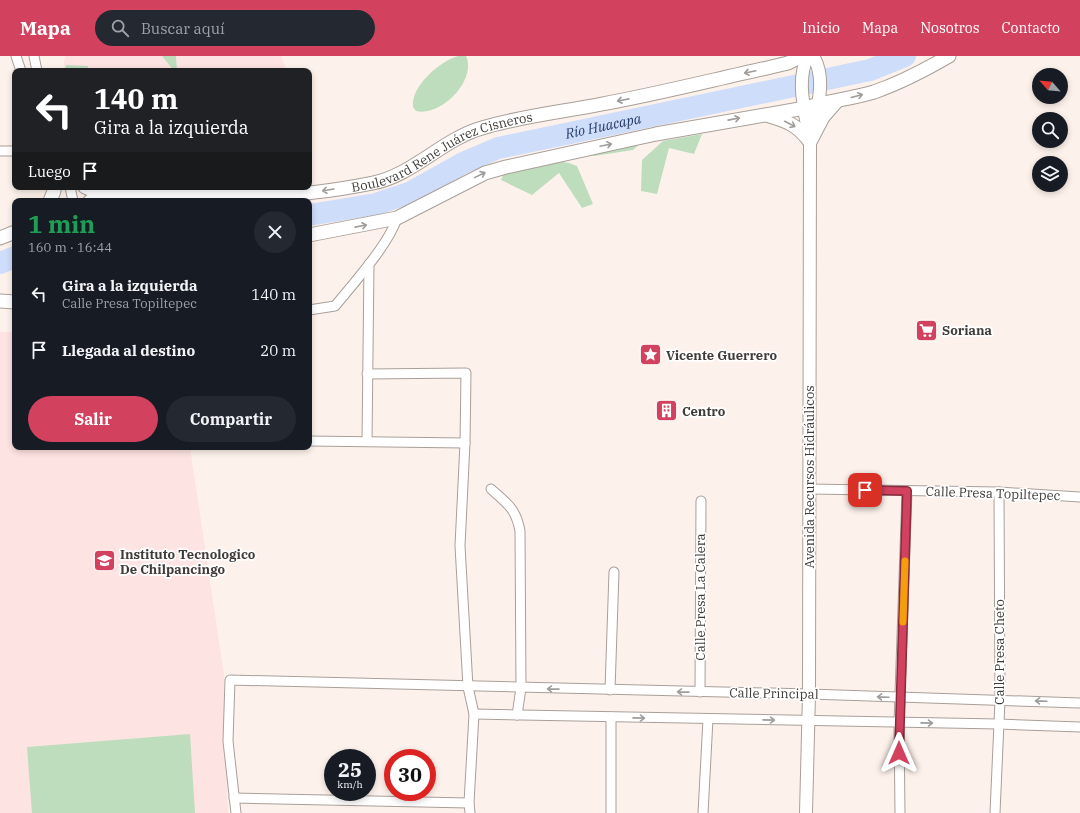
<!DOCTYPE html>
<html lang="es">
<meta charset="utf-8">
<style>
:root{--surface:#171b24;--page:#242831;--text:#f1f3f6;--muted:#9ea1a6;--accent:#d2425e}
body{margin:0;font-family:"IBM Plex Serif",serif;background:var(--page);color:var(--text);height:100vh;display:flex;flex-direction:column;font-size:15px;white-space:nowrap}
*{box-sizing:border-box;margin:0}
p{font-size:13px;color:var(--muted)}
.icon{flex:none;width:22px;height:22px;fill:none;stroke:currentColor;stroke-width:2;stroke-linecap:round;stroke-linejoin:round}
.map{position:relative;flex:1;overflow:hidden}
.sheet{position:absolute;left:12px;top:142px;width:300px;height:252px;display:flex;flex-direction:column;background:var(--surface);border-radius:8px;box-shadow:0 2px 6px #0003}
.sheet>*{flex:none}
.guide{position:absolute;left:12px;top:12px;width:300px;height:122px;border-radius:8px;box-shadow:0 2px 6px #0003;background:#202124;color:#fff;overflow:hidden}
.needle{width:26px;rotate:297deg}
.fabs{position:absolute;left:1032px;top:12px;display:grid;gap:8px}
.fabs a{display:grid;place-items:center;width:36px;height:36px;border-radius:50%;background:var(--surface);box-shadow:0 2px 6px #0003;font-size:20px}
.speed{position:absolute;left:324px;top:693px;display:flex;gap:8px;font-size:20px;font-weight:700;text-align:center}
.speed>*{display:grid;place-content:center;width:52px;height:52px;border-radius:50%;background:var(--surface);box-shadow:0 2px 6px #0003;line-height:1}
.speed small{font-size:10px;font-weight:400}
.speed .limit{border:6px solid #d22;background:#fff;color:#111}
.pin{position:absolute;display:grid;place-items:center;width:34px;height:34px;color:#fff;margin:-17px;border-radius:8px;box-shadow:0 2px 6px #0006}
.me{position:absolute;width:44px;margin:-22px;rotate:0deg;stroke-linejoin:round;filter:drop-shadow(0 0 3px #0008)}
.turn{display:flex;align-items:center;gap:14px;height:84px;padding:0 16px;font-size:18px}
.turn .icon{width:52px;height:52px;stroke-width:2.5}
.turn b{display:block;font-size:28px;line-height:34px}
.then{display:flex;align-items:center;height:38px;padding:0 16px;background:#0003;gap:8px;font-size:15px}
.round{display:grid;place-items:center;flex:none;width:42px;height:42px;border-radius:21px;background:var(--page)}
.summary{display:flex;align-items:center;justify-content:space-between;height:68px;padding:0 16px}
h1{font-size:24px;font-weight:800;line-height:30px;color:#1e9e55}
.cta{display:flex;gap:8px;margin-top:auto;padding:8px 16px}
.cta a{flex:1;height:46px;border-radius:24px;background:var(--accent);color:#fff;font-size:16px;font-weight:800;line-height:46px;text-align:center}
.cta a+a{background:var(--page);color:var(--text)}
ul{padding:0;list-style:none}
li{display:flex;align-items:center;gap:12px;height:56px;padding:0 16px}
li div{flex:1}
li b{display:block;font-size:15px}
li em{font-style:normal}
header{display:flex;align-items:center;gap:24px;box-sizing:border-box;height:56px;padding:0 20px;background:var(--accent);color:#fff}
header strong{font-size:19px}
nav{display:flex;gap:22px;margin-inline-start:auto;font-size:14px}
.search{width:280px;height:36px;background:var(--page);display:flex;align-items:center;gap:10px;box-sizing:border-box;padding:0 14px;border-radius:22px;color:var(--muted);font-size:15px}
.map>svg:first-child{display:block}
.education{fill:#fee3e3}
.green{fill:#beddbd}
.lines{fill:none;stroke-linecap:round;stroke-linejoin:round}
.river{stroke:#ceddfa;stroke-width:22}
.minor-casing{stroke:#a99f99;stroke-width:11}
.tertiary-casing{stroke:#a99f99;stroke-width:14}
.secondary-casing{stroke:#a99f99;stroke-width:15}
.minor{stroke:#fff;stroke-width:9}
.tertiary{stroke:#fff;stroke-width:12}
.secondary{stroke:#fff;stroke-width:13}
.oneway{stroke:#9f9d9c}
.route-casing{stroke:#882b3d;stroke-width:10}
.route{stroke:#d2425e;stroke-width:7}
.slow{stroke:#f59e0b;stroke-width:7}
.labels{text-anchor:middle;stroke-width:3.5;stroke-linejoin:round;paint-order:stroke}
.street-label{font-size:13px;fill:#3f3b38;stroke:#fff}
.poi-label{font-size:13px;font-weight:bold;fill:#3f3b38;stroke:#fff;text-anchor:start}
.water-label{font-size:14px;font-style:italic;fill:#253a68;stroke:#fff}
</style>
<header>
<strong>Mapa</strong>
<div class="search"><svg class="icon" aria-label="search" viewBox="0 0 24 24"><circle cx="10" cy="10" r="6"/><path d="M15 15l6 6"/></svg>Buscar aquí</div>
<nav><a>Inicio</a><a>Mapa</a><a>Nosotros</a><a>Contacto</a></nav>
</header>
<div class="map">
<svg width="1080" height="757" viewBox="0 0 1080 757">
<rect width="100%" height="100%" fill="#fdf2eb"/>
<g class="education">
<path d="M65 0H281L287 15H63Z"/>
<path d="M0 276H15V391H190L224 619 228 757H0Z"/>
</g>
<g class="green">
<path d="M162 0H176L177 15H174Z"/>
<path d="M458 0H466C477 24 441 61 416 55L413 51C410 31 440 5 458 0Z"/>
<path d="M66 9 88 10V15H65Z"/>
<path d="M702 78 694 98 669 92 657 138 641 135 642 104 663 85Z"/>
<path d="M644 84 633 94 594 100 583 95Z"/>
<path d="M556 105 569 107 577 110 593 148 582 152 559 117 532 139 501 124 503 119Z"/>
<path d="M190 678 195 757H32L27 691Z"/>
</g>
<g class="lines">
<g class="river">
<path id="s1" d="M309 159 376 148 409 137 463 107 498 92 870 14 905 0"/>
<path d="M0 207 15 201"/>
</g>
<defs>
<g id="minor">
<path d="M16 0 21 15"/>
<path d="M34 0 37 15"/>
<path d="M0 95H15"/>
<path d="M70 131 73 145"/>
<path d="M309 254 335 250C353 228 389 188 397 162"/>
<path d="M367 318 466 317 465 387 460 490 468 631 474 658 469 747 470 757"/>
<path d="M309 385 465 387"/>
<path d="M367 385 369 208"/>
<path d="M491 433C508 448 516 453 520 475L521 632 517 659"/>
<path d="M809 433 999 436 1080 441"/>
<path d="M610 634 614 516"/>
<path d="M700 636 701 445"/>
<path d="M474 658 998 668 1080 671"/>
<path d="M234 742 469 747"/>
<path d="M236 757 228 685 230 624 809 638 1080 647"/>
<path d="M611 757V661"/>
<path d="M703 757 708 663"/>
<path d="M900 757 899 667 907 435"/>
<path d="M995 757 1000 644 999 436"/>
</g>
<g id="tertiary">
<path d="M812 77C817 53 827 22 813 0"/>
<path d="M806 757 809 638 810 86C806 59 795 25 808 0"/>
</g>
<g id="secondary">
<path d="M766 59C786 65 797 68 810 86L823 61 837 45"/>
<path d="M85 131 107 140"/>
<path d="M50 145 54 135"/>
<path id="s2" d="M90 145C147 128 210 139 268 139 303 139 338 134 373 127 413 119 443 83 482 72 521 60 562 56 602 48 657 38 712 24 767 12L788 7 802 0"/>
<path d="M309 179 397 162 485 117 506 111 656 78 805 52C827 45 851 43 874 36 900 27 925 14 949 0"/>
<path d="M0 182 15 176"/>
<path d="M0 245 15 246"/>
</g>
</defs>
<use href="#minor" class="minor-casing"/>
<use href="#tertiary" class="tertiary-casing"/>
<use href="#secondary" class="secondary-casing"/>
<use href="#minor" class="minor"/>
<use href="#tertiary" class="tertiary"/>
<use href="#secondary" class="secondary"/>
</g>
<defs><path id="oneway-shaft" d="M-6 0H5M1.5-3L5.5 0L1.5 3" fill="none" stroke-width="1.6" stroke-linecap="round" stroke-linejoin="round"/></defs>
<g class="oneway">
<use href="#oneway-shaft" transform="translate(750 16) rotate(168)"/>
<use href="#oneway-shaft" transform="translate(857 40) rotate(-15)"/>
<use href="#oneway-shaft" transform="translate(623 44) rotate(169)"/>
<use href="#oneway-shaft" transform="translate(734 63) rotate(-11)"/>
<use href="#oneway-shaft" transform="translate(790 68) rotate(27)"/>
<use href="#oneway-shaft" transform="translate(606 89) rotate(-12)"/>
<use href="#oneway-shaft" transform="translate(480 119) rotate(-26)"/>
<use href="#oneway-shaft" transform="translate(328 134) rotate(171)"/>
<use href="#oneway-shaft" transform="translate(361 170) rotate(-11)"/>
<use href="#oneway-shaft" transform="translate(553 633) rotate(-179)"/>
<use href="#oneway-shaft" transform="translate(683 636) rotate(-179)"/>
<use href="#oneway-shaft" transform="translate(883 641) rotate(-178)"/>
<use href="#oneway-shaft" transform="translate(1041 645) rotate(-178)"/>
<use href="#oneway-shaft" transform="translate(639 662) rotate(1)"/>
<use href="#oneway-shaft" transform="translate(769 664) rotate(1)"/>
<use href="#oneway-shaft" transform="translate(927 667) rotate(1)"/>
</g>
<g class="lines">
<defs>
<path id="route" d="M865 434 907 435 899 697"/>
</defs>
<use href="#route" class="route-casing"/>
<use href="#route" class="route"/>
<path class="slow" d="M903 566 905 505"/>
</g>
<defs>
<symbol id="supermarket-square" viewBox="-11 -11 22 22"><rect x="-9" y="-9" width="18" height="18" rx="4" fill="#d2425e" stroke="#fff"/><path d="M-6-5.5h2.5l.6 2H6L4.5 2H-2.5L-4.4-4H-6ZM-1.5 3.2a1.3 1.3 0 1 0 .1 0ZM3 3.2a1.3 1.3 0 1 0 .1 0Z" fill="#fff"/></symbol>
<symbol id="sight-square" viewBox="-11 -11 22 22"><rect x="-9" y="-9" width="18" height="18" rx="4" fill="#d2425e" stroke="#fff"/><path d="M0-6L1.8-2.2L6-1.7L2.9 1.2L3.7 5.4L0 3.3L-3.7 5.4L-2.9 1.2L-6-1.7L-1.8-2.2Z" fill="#fff"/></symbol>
<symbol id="building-square" viewBox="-11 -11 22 22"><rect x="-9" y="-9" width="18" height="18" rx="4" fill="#d2425e" stroke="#fff"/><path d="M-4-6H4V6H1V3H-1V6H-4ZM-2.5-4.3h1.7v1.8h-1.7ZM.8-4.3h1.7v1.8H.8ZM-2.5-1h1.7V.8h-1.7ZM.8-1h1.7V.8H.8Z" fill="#fff"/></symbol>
<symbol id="university-square" viewBox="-11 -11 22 22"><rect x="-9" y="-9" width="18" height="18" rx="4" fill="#d2425e" stroke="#fff"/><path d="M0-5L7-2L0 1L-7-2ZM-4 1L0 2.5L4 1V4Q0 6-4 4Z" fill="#fff"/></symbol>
</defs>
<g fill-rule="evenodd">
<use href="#supermarket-square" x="914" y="262" width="25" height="25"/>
<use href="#sight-square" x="638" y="286" width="25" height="25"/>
<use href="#building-square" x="654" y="342" width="25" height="25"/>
<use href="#university-square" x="92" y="492" width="25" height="25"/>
</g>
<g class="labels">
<g class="street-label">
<text dy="5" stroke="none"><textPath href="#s2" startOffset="361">Boulevard Rene Juárez Cisneros</textPath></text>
<text transform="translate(809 421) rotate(-90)" y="5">Avenida Recursos Hidráulicos</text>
<text transform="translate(993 437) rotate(2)" y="5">Calle Presa Topiltepec</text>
<text transform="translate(700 541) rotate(-90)" y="5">Calle Presa La Calera</text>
<text transform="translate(999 596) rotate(-90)" y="5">Calle Presa Cheto</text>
<text transform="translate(774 637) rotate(1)" y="5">Calle Principal</text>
</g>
<g class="poi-label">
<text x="942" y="279">Soriana</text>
<text x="666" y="304">Vicente Guerrero</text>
<text x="682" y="360">Centro</text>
<text x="120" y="503">Instituto Tecnologico<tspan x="120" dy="15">De Chilpancingo</tspan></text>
</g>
<g class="water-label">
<text dy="5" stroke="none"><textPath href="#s1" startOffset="310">Río Huacapa</textPath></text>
</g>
</g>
</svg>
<div class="fabs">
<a><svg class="needle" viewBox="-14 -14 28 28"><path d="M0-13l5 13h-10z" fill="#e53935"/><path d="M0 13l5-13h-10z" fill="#9ea1a6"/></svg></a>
<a><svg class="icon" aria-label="search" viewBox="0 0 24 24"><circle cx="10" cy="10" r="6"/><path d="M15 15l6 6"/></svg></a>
<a><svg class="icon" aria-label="layers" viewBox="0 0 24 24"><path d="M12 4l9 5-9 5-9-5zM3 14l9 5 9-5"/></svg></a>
</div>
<div class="speed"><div>25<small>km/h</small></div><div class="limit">30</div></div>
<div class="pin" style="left:865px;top:434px;background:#d93025"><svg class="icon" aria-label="arrive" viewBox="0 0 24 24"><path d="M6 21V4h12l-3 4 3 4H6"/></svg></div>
<svg class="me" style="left:899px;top:697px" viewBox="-20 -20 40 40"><path d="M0-17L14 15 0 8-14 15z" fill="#d2425e" stroke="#fff" stroke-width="4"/></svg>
<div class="guide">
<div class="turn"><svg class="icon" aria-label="left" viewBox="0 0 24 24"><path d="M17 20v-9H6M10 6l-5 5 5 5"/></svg><div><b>140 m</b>Gira a la izquierda</div></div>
<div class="then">Luego<svg class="icon" aria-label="arrive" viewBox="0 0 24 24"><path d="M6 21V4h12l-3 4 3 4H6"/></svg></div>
</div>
<section class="sheet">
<div class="summary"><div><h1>1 min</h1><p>160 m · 16:44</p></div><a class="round"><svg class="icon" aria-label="close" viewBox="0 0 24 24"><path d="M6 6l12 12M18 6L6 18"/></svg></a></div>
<ul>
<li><svg class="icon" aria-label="left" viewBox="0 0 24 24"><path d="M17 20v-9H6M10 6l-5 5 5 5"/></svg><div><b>Gira a la izquierda</b><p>Calle Presa Topiltepec</p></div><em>140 m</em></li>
<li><svg class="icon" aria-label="arrive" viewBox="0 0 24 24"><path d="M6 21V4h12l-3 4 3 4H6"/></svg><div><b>Llegada al destino</b></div><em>20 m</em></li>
</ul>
<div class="cta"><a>Salir</a><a>Compartir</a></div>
</section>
</div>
